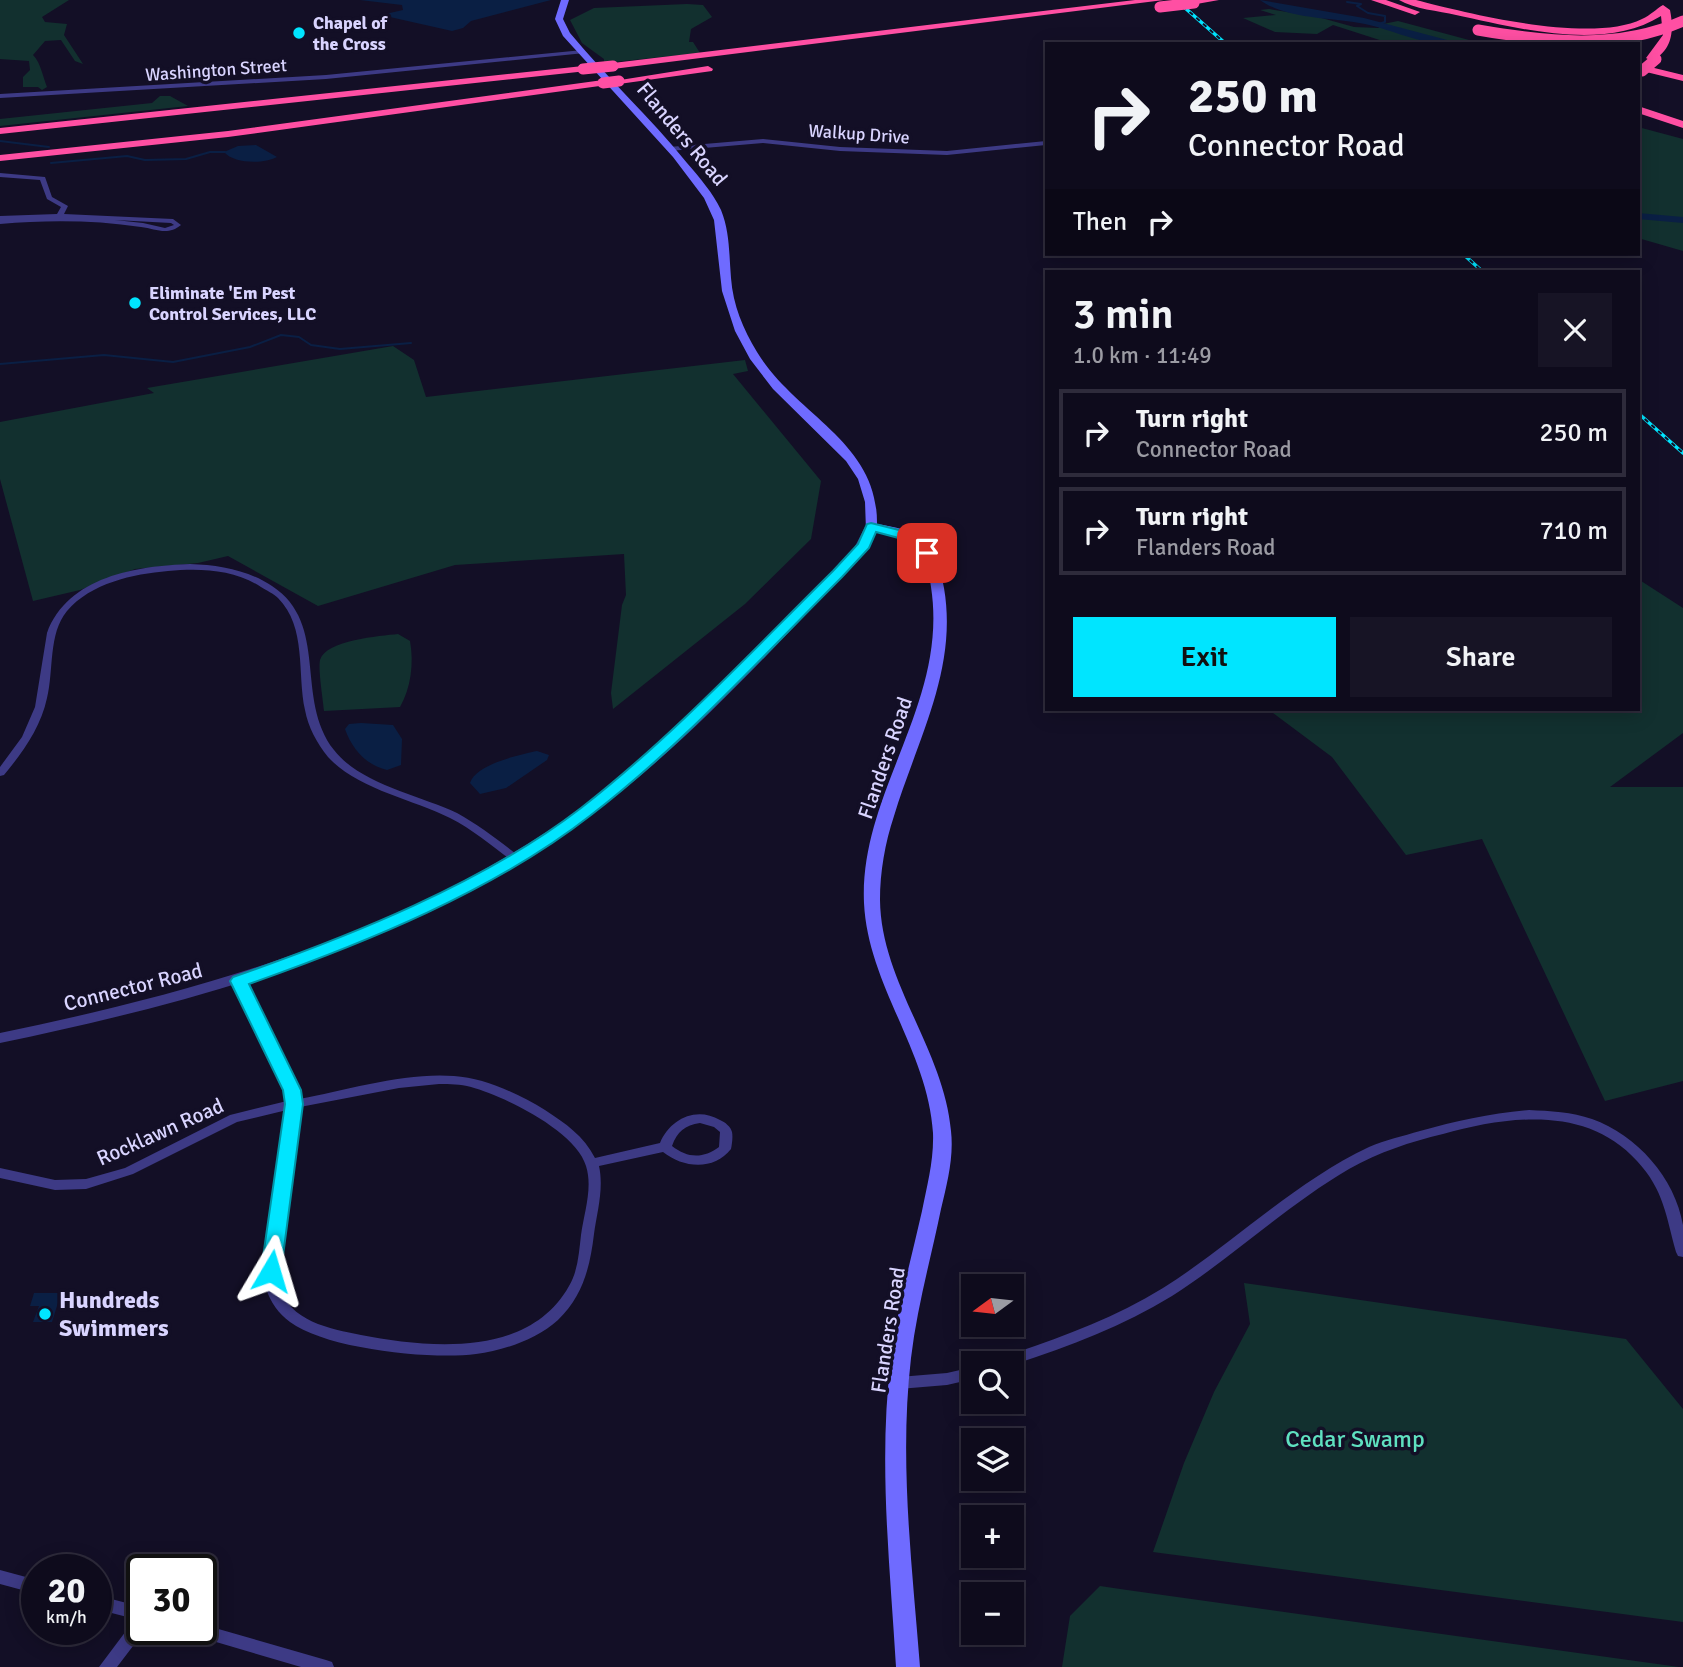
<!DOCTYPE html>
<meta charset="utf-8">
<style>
:root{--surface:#0e0b1c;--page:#171425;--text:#f1f3f6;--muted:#9b9ba3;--line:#2e2b3b;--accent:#00e5ff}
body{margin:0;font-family:Signika,sans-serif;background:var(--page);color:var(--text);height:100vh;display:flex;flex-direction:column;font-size:26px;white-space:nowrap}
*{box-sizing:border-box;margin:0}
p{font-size:23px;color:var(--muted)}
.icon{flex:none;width:38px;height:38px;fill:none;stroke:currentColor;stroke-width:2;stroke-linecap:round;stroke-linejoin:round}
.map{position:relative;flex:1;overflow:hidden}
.details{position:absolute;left:1045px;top:270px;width:595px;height:441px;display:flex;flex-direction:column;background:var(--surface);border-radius:0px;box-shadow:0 4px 18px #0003,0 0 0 2px var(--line)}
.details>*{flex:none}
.guide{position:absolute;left:1045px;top:42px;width:595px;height:214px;border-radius:0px;box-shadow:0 4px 18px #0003,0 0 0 2px var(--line);background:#0e0b1c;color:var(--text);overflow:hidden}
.needle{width:46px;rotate:255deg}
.tools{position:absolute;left:961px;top:1274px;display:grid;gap:14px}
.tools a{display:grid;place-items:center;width:63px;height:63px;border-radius:0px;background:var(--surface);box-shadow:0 4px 18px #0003,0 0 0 2px var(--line);font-size:35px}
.speed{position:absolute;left:21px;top:1554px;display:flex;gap:14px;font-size:35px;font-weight:700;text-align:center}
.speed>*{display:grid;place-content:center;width:91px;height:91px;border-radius:50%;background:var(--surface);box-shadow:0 4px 18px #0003,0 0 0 2px var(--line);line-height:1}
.speed small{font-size:18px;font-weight:400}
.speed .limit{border:4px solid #111;border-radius:10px;background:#fff;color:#111}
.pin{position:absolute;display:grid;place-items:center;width:60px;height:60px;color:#fff;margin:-30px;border-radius:14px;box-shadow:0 4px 10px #0006}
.me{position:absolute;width:77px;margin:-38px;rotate:7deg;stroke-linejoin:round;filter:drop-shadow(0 0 5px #0008)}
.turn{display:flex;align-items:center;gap:24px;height:147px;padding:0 28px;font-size:32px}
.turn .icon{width:91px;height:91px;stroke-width:2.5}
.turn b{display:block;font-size:49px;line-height:60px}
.then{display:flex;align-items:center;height:66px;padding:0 28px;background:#0003;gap:14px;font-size:26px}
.round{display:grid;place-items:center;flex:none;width:74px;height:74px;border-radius:0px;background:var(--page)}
.summary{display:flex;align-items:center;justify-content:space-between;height:119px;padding:0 28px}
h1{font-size:42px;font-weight:600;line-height:52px}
.cta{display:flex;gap:14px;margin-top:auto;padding:14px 28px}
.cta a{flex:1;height:80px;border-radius:0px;background:var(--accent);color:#111;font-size:28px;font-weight:600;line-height:80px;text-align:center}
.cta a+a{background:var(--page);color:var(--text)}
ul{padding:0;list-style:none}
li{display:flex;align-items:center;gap:21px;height:88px;margin:0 14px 10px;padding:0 14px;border:4px solid var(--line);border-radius:0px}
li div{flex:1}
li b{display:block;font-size:26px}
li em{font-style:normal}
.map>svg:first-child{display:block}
.green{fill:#12302f}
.water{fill:#0a1f44}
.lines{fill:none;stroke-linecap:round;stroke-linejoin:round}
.stream{stroke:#0a1f44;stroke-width:2}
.river{fill:#0a1f44;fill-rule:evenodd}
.minor{fill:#3d3a85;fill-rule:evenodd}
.tertiary{fill:#3d3a85;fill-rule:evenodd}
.secondary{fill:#6f6bff;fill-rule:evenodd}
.motorway{fill:#ff4fa3;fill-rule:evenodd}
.rail-casing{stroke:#00e5ff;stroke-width:3.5}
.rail{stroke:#130f26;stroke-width:2;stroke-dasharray:4.5;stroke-linecap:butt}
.motorway-bridge{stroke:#ff4fa3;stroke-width:11}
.route{fill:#00e5ff;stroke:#0095a6;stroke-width:2}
.poi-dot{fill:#00e5ff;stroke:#130f26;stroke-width:2.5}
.labels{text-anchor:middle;stroke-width:7;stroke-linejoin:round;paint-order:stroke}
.far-poi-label{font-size:18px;font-weight:bold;fill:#d9d4ff;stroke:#130f26;text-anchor:start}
.far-street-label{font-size:18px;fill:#d9d4ff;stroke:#130f26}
.street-label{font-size:21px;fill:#d9d4ff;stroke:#130f26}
.near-poi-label{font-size:24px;font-weight:bold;fill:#d9d4ff;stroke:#130f26;text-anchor:start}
.near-park-label{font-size:24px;fill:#5fe0c0;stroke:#130f26}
</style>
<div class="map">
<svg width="1683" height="1667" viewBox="0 0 1683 1667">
<rect width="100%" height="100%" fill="#130f26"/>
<g class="green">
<path d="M0 0H69L42 17 45 22 67 24 64 35 83 64 75 61 61 40 45 41 33 55C41 63 43 78 47 87L42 90 38 87H23V77L30 70 29 61 0 59Z"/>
<path d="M687 4 703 5 712 17 691 29 689 42H693L700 53 604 63V59L582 43 570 20 594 8Z"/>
<path d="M1269 9 1318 17 1354 27 1379 28 1378 25 1398 21 1484 44H1392L1333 25 1317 34 1275 32 1243 18 1276 15 1260 10Z"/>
<path d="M160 96H170L188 106 0 126V119L152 103Z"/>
<path d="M1638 127 1683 139V251L1638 238Z"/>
<path d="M393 346 414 360 426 397 745 360 748 371 733 374 821 481 811 539 745 604 613 709 611 693 622 605 626 595 624 554 455 565 318 606 228 556 198 563 135 569 80 590 33 601 0 479V422L154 393 147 388Z"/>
<path d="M1638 579 1683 608V733L1610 787H1683V1081L1605 1101 1482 839 1406 855 1332 757 1269 710 1638 709Z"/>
<path d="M398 634 410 641C414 663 411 688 400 707L324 711C323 699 318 670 320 660 326 640 380 636 398 634Z"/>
<path d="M1244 1283 1626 1339 1683 1409V1622L1153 1552 1184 1463 1214 1392 1250 1324Z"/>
<path d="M1100 1586 1127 1590 1679 1667H1062L1070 1616Z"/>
</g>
<g class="water">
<path d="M360 0H551L471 21 463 28 452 31 381 15 403 10 402 5Z"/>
<path d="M256 145 277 157C264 164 234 164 224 152L238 146Z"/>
<path d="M361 723 393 725 402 739 401 765 387 770C366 765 352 749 345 729L349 724Z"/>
<path d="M537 751 549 755 547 760 506 788 480 794 470 783C476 764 519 755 537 751Z"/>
<path d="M34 1293H61L52 1322H33L39 1306H30Z"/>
</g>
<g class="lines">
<g class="stream">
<path d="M1347 2 1361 4 1357 6 1368 13 1385 16V22L1378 24"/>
<path d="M0 141 49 147"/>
<path d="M51 163 127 156 145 160 186 159 210 152H225"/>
<path d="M0 364 104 355 173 362 250 347 281 335 299 337 311 345 340 349 411 343"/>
</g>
<g class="river">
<path d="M1260 0 1364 18 1451 41 1447 44C1420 44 1393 30 1365 24 1332 17 1287 20 1260 0Z"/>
<path d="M1638 213 1683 217V223L1638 219Z"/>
</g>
<g class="minor">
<path d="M583 50 585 51V53L326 79 0 98V94L326 75Z"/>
<path d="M763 139 840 147 947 151 1046 141V145L947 155 840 151 763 143 669 151 666 149 669 147Z"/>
<path d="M0 173 45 177 52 197 68 206 64 214 173 219 181 225C168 236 156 229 141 227 94 220 47 220 0 224V216L57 214 61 207 47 199 40 180 0 177ZM115 220 171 223 174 225 165 228 143 223Z"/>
<path d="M190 564C219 565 248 570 272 586 330 624 294 699 334 750 360 784 419 795 457 813 479 825 499 841 519 856L520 858 519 860H511C492 846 472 829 450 818 412 799 357 789 328 757 317 743 308 727 305 710 297 674 307 627 278 598 274 594 266 590 261 587 234 569 199 568 168 571 133 574 91 583 67 611 48 634 54 670 47 698 41 727 23 752 4 775L0 776V767L22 737 35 707 47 633C68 576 137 566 190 564Z"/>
<path d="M239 977 243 978 245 981 298 1090 299 1099C347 1090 406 1072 454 1076 485 1078 519 1094 545 1110 565 1123 584 1136 595 1158L660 1143C670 1119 696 1106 720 1120 725 1122 731 1127 732 1132 733 1137 732 1144 731 1149 714 1171 683 1168 663 1152L599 1166C604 1189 597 1212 594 1234 590 1267 583 1296 558 1320 536 1340 504 1350 476 1354 431 1360 326 1349 290 1322 279 1314 270 1302 266 1288 257 1258 270 1224 276 1194 281 1166 283 1138 287 1110L237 1122 133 1174 86 1189 55 1190 0 1178V1168L55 1180 86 1179 125 1168 230 1115 287 1101 286 1090 233 981 235 978ZM439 1084C450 1084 460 1084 471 1087 504 1096 576 1131 586 1166 593 1188 584 1213 581 1235 579 1252 578 1271 569 1286 529 1358 429 1348 361 1335 330 1329 289 1321 279 1286 271 1255 284 1222 289 1192 293 1164 296 1135 300 1107L399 1088ZM700 1123 714 1127 720 1132 719 1147C703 1159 687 1158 672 1146 677 1132 685 1125 700 1123Z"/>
<path d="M1529 1110C1550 1111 1572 1112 1592 1119 1637 1135 1675 1178 1683 1225 1683 1235 1683 1247 1683 1257L1678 1256 1676 1252C1666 1216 1664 1190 1637 1161 1587 1105 1508 1116 1443 1134 1410 1142 1379 1152 1349 1169 1286 1206 1233 1257 1172 1296 1122 1327 1067 1347 1012 1365V1363H995L997 1359C1054 1340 1111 1320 1163 1288 1233 1244 1293 1183 1369 1147 1385 1140 1403 1136 1420 1131 1456 1121 1491 1113 1529 1110Z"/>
<path d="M973 1367V1379L947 1385 899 1389 894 1387 892 1383 894 1379 899 1377 947 1373Z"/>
<path d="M0 1570 37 1580V1594L0 1584Z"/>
<path d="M96 1595 142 1607V1629H146L117 1667H99L135 1619 96 1609Z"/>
<path d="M201 1624 326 1660 332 1662 334 1667H301L189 1634 186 1629H201Z"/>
</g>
<path class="tertiary" d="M871 524 877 527 860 558C779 641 701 730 609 801 431 937 216 998 0 1043V1033C213 989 423 928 599 795 692 725 769 636 851 554L865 527Z"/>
<path class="secondary" d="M561 0H569L563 19 570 33C607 78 650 117 687 163 699 177 713 193 721 210 730 232 729 255 731 278 733 305 743 329 757 352 796 416 878 441 877 524 893 527 911 529 923 539 938 552 941 571 944 588 958 670 917 740 894 816 885 843 880 872 880 900 881 982 944 1050 951 1131 954 1157 947 1184 941 1209 931 1258 917 1307 911 1358 899 1461 912 1564 920 1667H896C890 1565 878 1461 891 1359 897 1309 911 1260 922 1211 927 1186 934 1160 933 1133 928 1051 868 985 864 903 859 792 949 704 931 587 929 574 927 558 917 548 904 534 883 534 866 530L865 502 858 479 846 461 773 389 750 359 735 331 722 291 714 220 704 198 673 157 563 36 555 19Z"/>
<g class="motorway">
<path d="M1135 0H1164L613 69 608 66 613 63Z"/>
<path d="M1194 0H1219L1191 5Z"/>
<path d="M1371 0H1386L1420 12 1415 15Z"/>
<path d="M1399 0H1416C1470 14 1591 44 1642 19 1651 15 1656 9 1663 5L1670 10C1674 30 1673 51 1651 61L1646 58 1663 35 1661 16C1603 52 1518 28 1456 15 1439 11 1414 9 1399 0Z"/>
<path d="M1638 64 1683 75V81L1638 70Z"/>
<path d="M583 66 587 67V71L0 134V128Z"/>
<path d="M708 66 713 69 712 71 619 84 614 81Z"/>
<path d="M603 80 607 81V85L228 137 0 161V155L228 131Z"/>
<path d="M1638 106 1683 121V128L1638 113Z"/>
</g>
<defs>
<g id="rail">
<path d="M1176 0 1226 44"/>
<path d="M1463 254 1482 271"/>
<path d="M1638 413 1683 453"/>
</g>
</defs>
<use href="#rail" class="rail-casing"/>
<use href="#rail" class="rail"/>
<g class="motorway-bridge">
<path d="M1160 7 1194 3"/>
<path d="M1478 30C1547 42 1618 50 1683 21"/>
<path d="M583 69 613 66"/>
<path d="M1642 71 1656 59"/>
<path d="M603 83 619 81"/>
</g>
</g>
<path class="route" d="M871 523 915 534 934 553 923 555 906 540 876 532 869 548 842 577C761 658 682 745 591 815 494 891 365 943 249 984L301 1090 303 1104 281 1271 278 1277H264L261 1271 285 1104 283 1090 230 981 233 977C348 937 484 883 581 808 672 737 751 652 833 571L858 544 867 524Z"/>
<g class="poi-dot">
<circle cx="299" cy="33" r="7"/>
<circle cx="135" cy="303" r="7"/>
<circle cx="45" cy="1314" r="7"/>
</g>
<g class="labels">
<g class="far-poi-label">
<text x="313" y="29">Chapel of<tspan x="313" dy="21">the Cross</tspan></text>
<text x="149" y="299">Eliminate 'Em Pest<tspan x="149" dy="21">Control Services, LLC</tspan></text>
</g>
<g class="far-street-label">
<text transform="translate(216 70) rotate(-4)" y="6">Washington Street</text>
<text transform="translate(859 134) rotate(4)" y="6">Walkup Drive</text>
</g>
<g class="street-label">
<text transform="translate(682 134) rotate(50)" y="7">Flanders Road</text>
<text transform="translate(885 758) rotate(-71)" y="7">Flanders Road</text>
<text transform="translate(133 987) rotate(-14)" y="7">Connector Road</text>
<text transform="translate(160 1132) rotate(-24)" y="7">Rocklawn Road</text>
<text transform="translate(888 1330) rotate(-81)" y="7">Flanders Road</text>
</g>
<g class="near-poi-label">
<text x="59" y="1308">Hundreds<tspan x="59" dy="28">Swimmers</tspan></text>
</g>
<g class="near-park-label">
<text x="1355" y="1447">Cedar Swamp</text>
</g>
</g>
</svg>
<div class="tools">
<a><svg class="needle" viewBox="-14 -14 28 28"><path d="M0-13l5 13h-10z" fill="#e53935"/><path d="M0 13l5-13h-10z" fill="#9b9ba3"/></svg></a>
<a><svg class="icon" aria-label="search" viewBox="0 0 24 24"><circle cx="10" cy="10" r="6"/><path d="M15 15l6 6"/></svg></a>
<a><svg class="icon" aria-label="layers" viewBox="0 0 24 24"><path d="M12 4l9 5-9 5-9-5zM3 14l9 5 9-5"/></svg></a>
<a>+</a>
<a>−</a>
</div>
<div class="speed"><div>20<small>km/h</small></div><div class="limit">30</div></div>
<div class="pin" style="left:927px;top:553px;background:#d93025"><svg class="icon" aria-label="arrive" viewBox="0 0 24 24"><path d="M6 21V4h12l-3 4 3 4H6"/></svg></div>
<svg class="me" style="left:271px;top:1271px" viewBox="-20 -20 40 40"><path d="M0-17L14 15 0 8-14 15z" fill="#00e5ff" stroke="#fff" stroke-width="4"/></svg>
<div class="guide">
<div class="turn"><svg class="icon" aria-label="right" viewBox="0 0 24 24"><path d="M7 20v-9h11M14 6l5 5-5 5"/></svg><div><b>250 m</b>Connector Road</div></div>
<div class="then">Then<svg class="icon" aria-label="right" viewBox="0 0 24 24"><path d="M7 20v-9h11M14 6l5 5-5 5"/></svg></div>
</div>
<section class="details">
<div class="summary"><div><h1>3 min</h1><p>1.0 km · 11:49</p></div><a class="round"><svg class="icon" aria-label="close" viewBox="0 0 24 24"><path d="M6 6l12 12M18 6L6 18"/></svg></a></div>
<ul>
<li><svg class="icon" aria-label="right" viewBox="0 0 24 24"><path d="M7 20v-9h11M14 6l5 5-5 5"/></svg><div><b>Turn right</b><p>Connector Road</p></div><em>250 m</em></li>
<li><svg class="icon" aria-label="right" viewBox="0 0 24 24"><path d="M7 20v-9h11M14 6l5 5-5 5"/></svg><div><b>Turn right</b><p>Flanders Road</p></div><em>710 m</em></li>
</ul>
<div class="cta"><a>Exit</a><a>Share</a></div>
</section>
</div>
